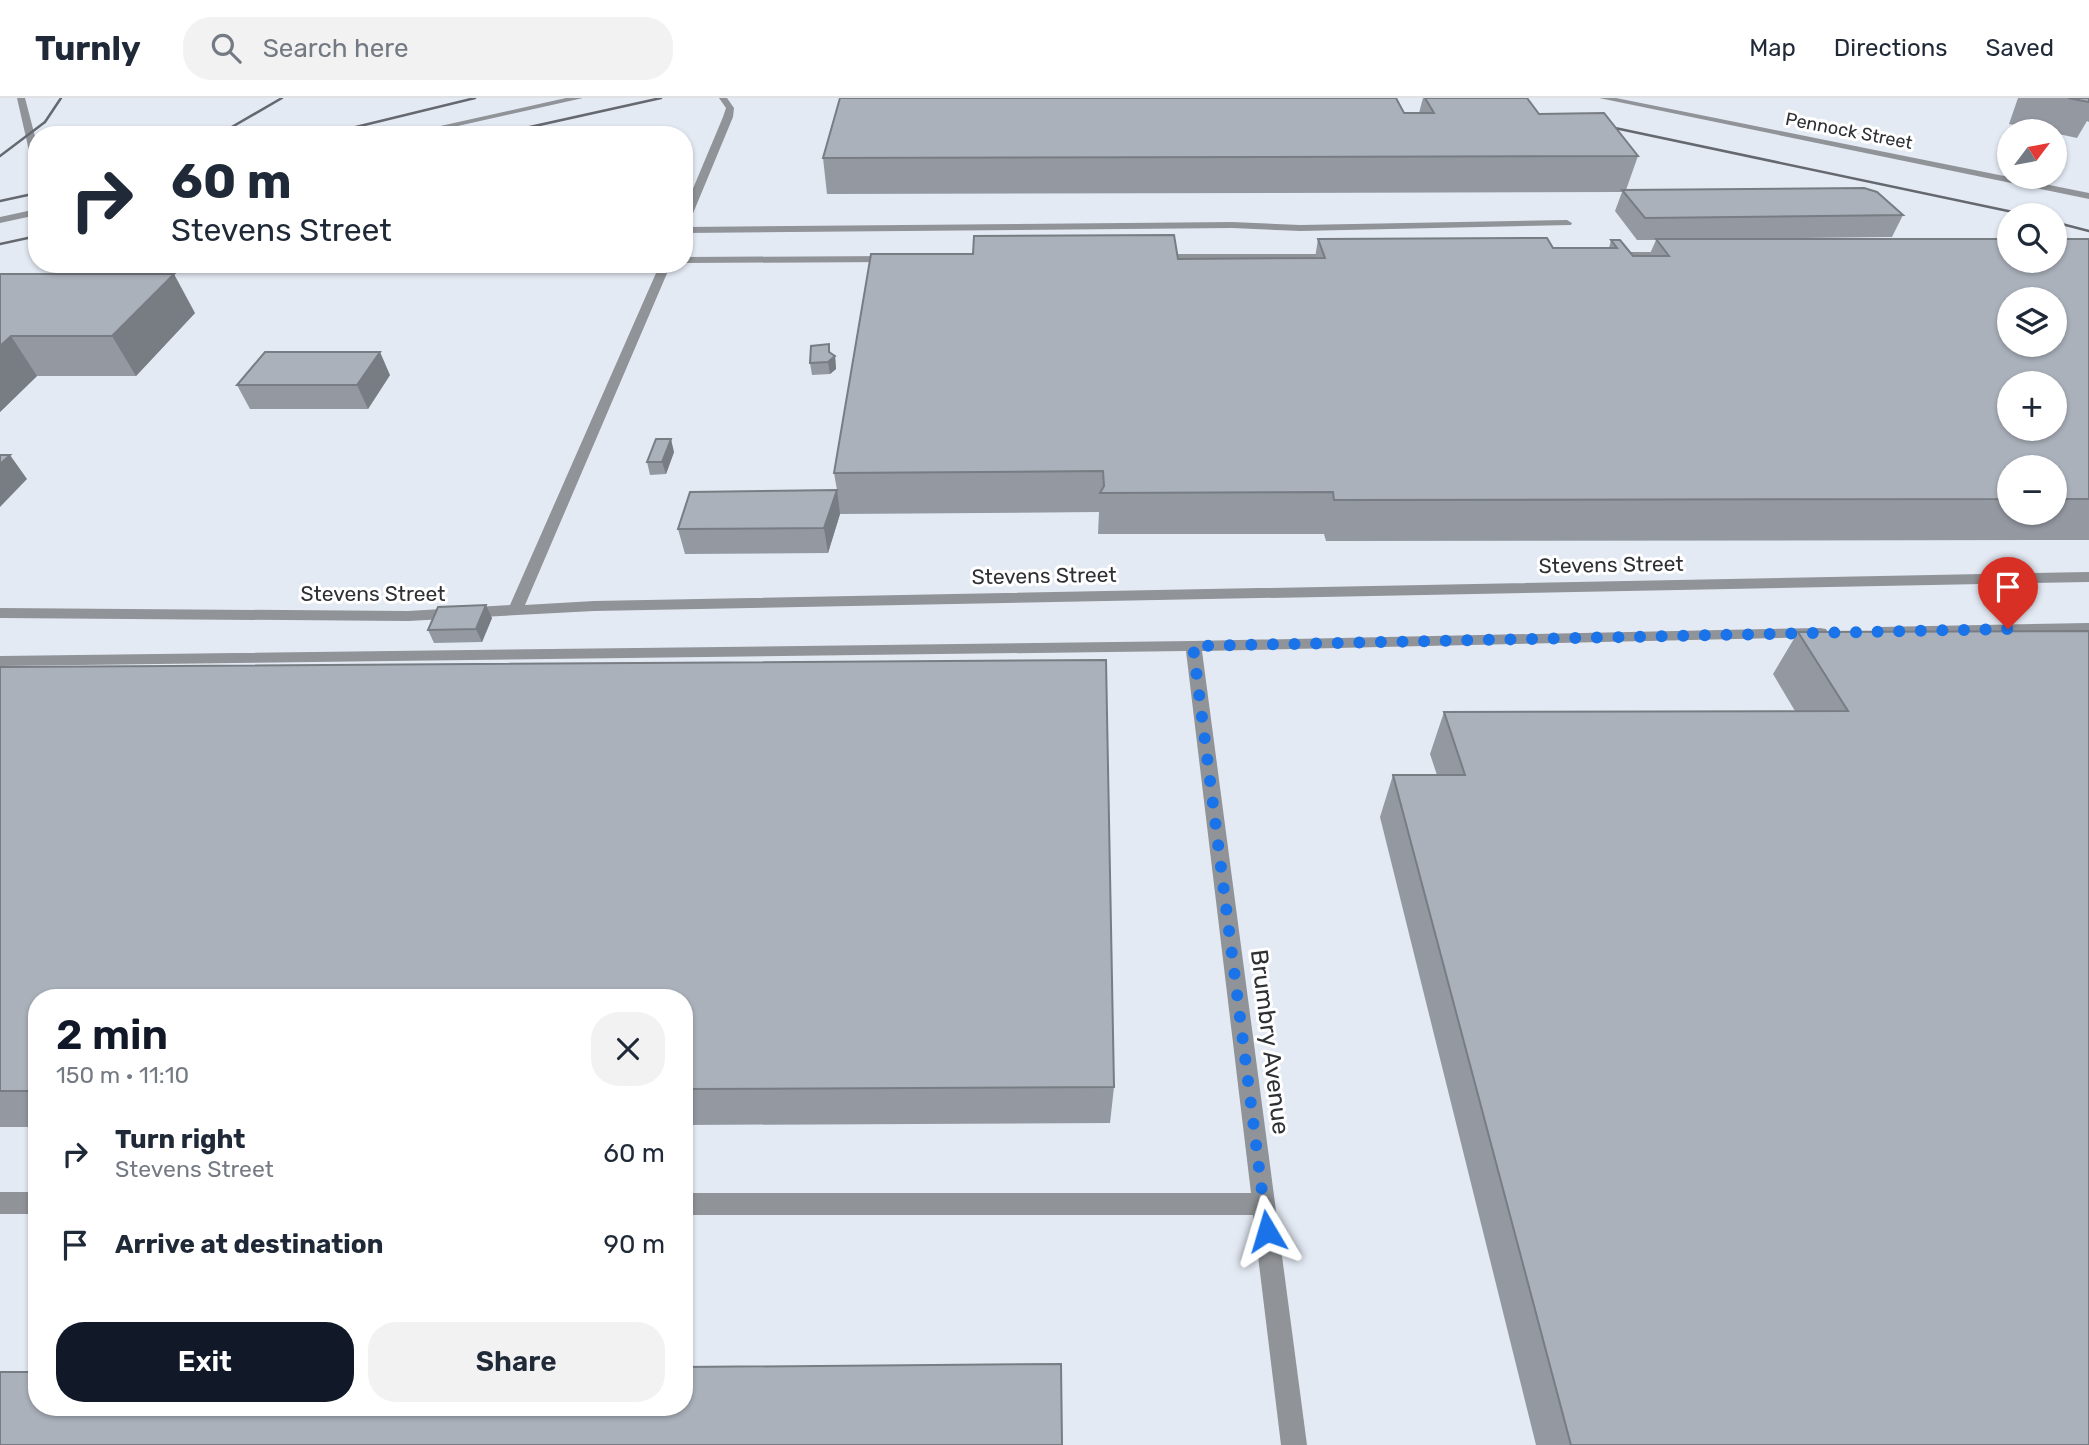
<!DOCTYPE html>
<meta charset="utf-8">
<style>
:root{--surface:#fff;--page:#f2f2f3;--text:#1f2937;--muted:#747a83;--line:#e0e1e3;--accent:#111827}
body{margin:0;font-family:Rubik,sans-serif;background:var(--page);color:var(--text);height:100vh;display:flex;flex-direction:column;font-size:26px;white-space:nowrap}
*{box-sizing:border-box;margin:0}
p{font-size:23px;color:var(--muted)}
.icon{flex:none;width:38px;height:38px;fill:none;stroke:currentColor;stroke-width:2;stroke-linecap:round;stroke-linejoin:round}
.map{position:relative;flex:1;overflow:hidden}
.sheet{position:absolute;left:28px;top:891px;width:665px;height:427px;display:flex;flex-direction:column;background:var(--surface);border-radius:28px;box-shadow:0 2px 5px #0004}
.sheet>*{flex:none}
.hud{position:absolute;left:28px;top:28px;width:665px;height:147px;border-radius:28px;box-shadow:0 2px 5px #0004;background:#fff;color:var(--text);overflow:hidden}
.needle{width:46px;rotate:58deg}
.tools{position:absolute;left:1997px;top:21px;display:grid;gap:14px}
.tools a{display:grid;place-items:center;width:70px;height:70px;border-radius:50%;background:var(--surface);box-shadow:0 2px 5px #0004;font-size:35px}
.pin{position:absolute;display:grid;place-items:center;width:60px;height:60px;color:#fff;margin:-72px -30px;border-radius:50% 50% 50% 0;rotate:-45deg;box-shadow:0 0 7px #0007}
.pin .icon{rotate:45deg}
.me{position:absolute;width:77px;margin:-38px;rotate:353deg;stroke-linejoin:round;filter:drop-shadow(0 0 5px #0008)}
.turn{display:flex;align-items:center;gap:24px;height:147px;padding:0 28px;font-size:32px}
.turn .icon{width:91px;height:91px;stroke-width:2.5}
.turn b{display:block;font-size:49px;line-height:60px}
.round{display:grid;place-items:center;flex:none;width:74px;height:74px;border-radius:28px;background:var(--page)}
.summary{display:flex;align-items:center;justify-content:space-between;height:119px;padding:0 28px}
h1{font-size:42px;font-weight:600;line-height:52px;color:var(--accent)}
.primary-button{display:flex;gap:14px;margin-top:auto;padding:14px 28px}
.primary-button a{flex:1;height:80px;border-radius:28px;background:var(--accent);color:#fff;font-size:28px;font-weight:600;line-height:80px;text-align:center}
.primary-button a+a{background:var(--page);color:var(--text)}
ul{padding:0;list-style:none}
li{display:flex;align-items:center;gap:21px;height:91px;padding:0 28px}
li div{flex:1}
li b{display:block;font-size:26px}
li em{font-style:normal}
header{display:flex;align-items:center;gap:42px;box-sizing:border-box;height:98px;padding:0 35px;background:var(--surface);border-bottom:2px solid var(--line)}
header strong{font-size:33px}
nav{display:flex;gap:38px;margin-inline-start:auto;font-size:24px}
.search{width:490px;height:63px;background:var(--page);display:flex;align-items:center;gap:18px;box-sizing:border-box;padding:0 24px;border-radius:28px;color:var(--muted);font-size:26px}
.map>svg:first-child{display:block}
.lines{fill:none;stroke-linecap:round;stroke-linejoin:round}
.minor{fill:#909397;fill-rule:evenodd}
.rail{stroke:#65686e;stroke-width:2.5}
.wall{fill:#9398a1;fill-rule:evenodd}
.shaded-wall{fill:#787c83}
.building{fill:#abb1bb;stroke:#787c83;stroke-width:2;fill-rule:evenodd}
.route{stroke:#1a73e8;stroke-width:12;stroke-dasharray:0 21.6}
.labels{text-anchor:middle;stroke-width:6;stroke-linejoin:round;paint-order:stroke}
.far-street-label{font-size:18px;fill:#2e3034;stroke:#fff}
.street-label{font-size:21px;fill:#2e3034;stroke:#fff}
.near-street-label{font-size:24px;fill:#2e3034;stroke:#fff}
</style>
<header>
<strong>Turnly</strong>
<div class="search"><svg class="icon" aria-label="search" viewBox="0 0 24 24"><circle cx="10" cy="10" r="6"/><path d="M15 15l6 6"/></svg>Search here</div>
<nav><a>Map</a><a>Directions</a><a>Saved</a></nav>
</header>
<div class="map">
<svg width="2089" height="1347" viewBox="0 0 2089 1347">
<rect width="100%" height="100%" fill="#e4eaf4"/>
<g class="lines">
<g class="minor">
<path d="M17 0H25L37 46V69L32 66Z"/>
<path d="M566 0H583L418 37H400Z"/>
<path d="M719 0H727L734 10 733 19 689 125 684 128V112L723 19 726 10Z"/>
<path d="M1599 0H1616L2089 95V101Z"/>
<path d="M37 111V117L0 125V119Z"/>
<path d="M1567 122 1572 125 1571 127 1300 133 1232 130 684 135V129L1232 124 1300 127Z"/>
<path d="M1610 154H1673L1678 157 1673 160 1606 159 1605 157Z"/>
<path d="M1155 156H1337L1342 159 1337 162 1151 161 1150 159Z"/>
<path d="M684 159 893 158 898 161 893 164 684 165Z"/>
<path d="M660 166H671L525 507 594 503 2089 474V484L594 513 408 523 0 520V510L408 513 510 507Z"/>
<path d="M2089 525V535L1879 539 1871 534 1879 529Z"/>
<path d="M1820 530 1826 531 1828 535 1826 539 1202 553 1307 1347H1281L1253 1117H684V1095H1251L1186 553 0 568V558L1193 543Z"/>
<rect x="0" y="1094" width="37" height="22"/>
</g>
<g class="rail">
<path d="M1596 26 2027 117"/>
<path d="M218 37 282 0"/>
<path d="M323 37 475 0"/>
<path d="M494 37 661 0"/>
<path d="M0 58 45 24 61 0"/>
<path d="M0 103 37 95"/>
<path d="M2054 124 2089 133"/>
<path d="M0 146 37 138"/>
</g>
</g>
<g class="wall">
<path d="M1423 0H1527L1539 16 1638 58 1626 92 1903 117 1892 139 1708 141H2089V442L1326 443 1324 436H1098L1099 414 840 416 828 455 685 456 678 431 837 392 834 375 1178 161 1315 160 1318 141 1553 150H1609L1611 142 1633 158H1649L1656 142H1637L1615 113 1622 94 827 96 823 60 1404 15H1419ZM2009 369H2054V415H2009Z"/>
<path d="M2018 0H2089V24L2087 23 2077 40 2054 35V33H2044L2009 26Z"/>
<path d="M0 176 195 215 136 278H37L0 314Z"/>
<path d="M829 246 830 255 835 258 836 271 830 276 812 277 810 265Z"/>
<path d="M390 277 368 311H250L237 287Z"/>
<path d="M674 354 666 376 650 377 647 364Z"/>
<path d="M492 520 482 544 434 545 428 532Z"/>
<path d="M2089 533V1347H1536L1380 719 1393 677H1437L1430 656 1444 614 1795 613 1773 576 1798 534Z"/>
<path d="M0 569 1114 989 1110 1025 684 1027V900H37V1029H0Z"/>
</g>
<g class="shaded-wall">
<path d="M174 176 195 215 136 278 112 238Z"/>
<path d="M11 238 37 278 0 314V248Z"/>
<path d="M829 246 831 259 835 258 836 271 830 276 828 264Z"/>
<path d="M380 254 390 277 368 311 357 287Z"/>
<path d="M671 341 674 354 666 376 662 364Z"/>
<path d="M10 357 27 381 0 409V366Z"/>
<path d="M837 392 840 416 828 455 824 430Z"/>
<path d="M486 507 492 520 482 544 476 531Z"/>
</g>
<g class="building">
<path d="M840 0H1396L1404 15H1434L1425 0H1527L1539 16 1604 15 1638 58 823 60Z"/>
<path d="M2068 0H2089V4Z"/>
<path d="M1864 90 1877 94 1903 117 1645 120 1622 92Z"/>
<path d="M1174 137 1178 161 1325 160 1318 141 1547 140 1553 150H1617L1611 142H1620L1633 158H1669L1656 141H2009V163H2054V141H2089V401H2054V369H2009V401L1334 402 1333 394 1100 395 1104 388 1103 373 834 375 871 156H973L974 138ZM2009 201H2054V247H2009ZM2009 285H2054V331H2009Z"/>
<path d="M0 176H174L112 238H11L0 248Z"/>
<path d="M829 246V254L835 258 828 264 810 265 811 248Z"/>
<path d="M265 254H380L357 287H237Z"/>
<path d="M656 341H671L662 364H647Z"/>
<path d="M0 357H10L0 366Z"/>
<path d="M837 392 824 430 678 431 690 394Z"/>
<path d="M486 507 476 531 428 532 438 509Z"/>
<path d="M2089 533V1347H1571L1393 677H1465L1444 614 1848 613 1798 534Z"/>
<path d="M1106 562 1114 989 684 991V900H37V993H0V569Z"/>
<path d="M1061 1266 1062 1347H0V1274H37V1309H684V1269Z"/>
</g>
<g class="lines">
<path class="route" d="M1267 1133 1193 548 2008 531"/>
</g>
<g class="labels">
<g class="far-street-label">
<text transform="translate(1849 33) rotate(11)" y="6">Pennock Street</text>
</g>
<g class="street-label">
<text transform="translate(1611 467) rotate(-1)" y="7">Stevens Street</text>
<text transform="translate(1044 478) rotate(-1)" y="7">Stevens Street</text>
<text x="373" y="503">Stevens Street</text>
</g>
<g class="near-street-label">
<text transform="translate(1270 944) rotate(83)" y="8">Brumbry Avenue</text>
</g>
</g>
</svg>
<div class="tools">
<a><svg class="needle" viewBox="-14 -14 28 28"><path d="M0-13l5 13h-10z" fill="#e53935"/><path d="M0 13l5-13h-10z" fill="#747a83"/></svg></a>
<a><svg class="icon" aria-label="search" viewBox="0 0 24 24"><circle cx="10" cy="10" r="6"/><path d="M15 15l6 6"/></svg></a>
<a><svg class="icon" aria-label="layers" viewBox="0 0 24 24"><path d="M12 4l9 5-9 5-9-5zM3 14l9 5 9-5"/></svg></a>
<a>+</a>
<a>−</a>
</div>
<div class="pin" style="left:2008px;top:531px;background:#d93025"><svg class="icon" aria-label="arrive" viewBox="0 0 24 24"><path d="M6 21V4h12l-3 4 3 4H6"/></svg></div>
<svg class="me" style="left:1267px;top:1133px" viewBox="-20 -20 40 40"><path d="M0-17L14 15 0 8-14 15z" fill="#1a73e8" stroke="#fff" stroke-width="4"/></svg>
<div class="hud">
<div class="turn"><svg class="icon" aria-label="right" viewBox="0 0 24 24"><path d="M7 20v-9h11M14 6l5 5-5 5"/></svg><div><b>60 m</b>Stevens Street</div></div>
</div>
<section class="sheet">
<div class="summary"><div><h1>2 min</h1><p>150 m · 11:10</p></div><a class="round"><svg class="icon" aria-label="close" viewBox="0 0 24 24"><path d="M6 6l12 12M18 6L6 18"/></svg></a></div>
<ul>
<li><svg class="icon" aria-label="right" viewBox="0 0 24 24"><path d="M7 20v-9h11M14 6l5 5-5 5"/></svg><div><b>Turn right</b><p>Stevens Street</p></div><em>60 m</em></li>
<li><svg class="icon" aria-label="arrive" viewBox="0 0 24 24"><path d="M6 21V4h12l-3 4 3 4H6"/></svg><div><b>Arrive at destination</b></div><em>90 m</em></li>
</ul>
<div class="primary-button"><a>Exit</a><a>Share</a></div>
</section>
</div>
